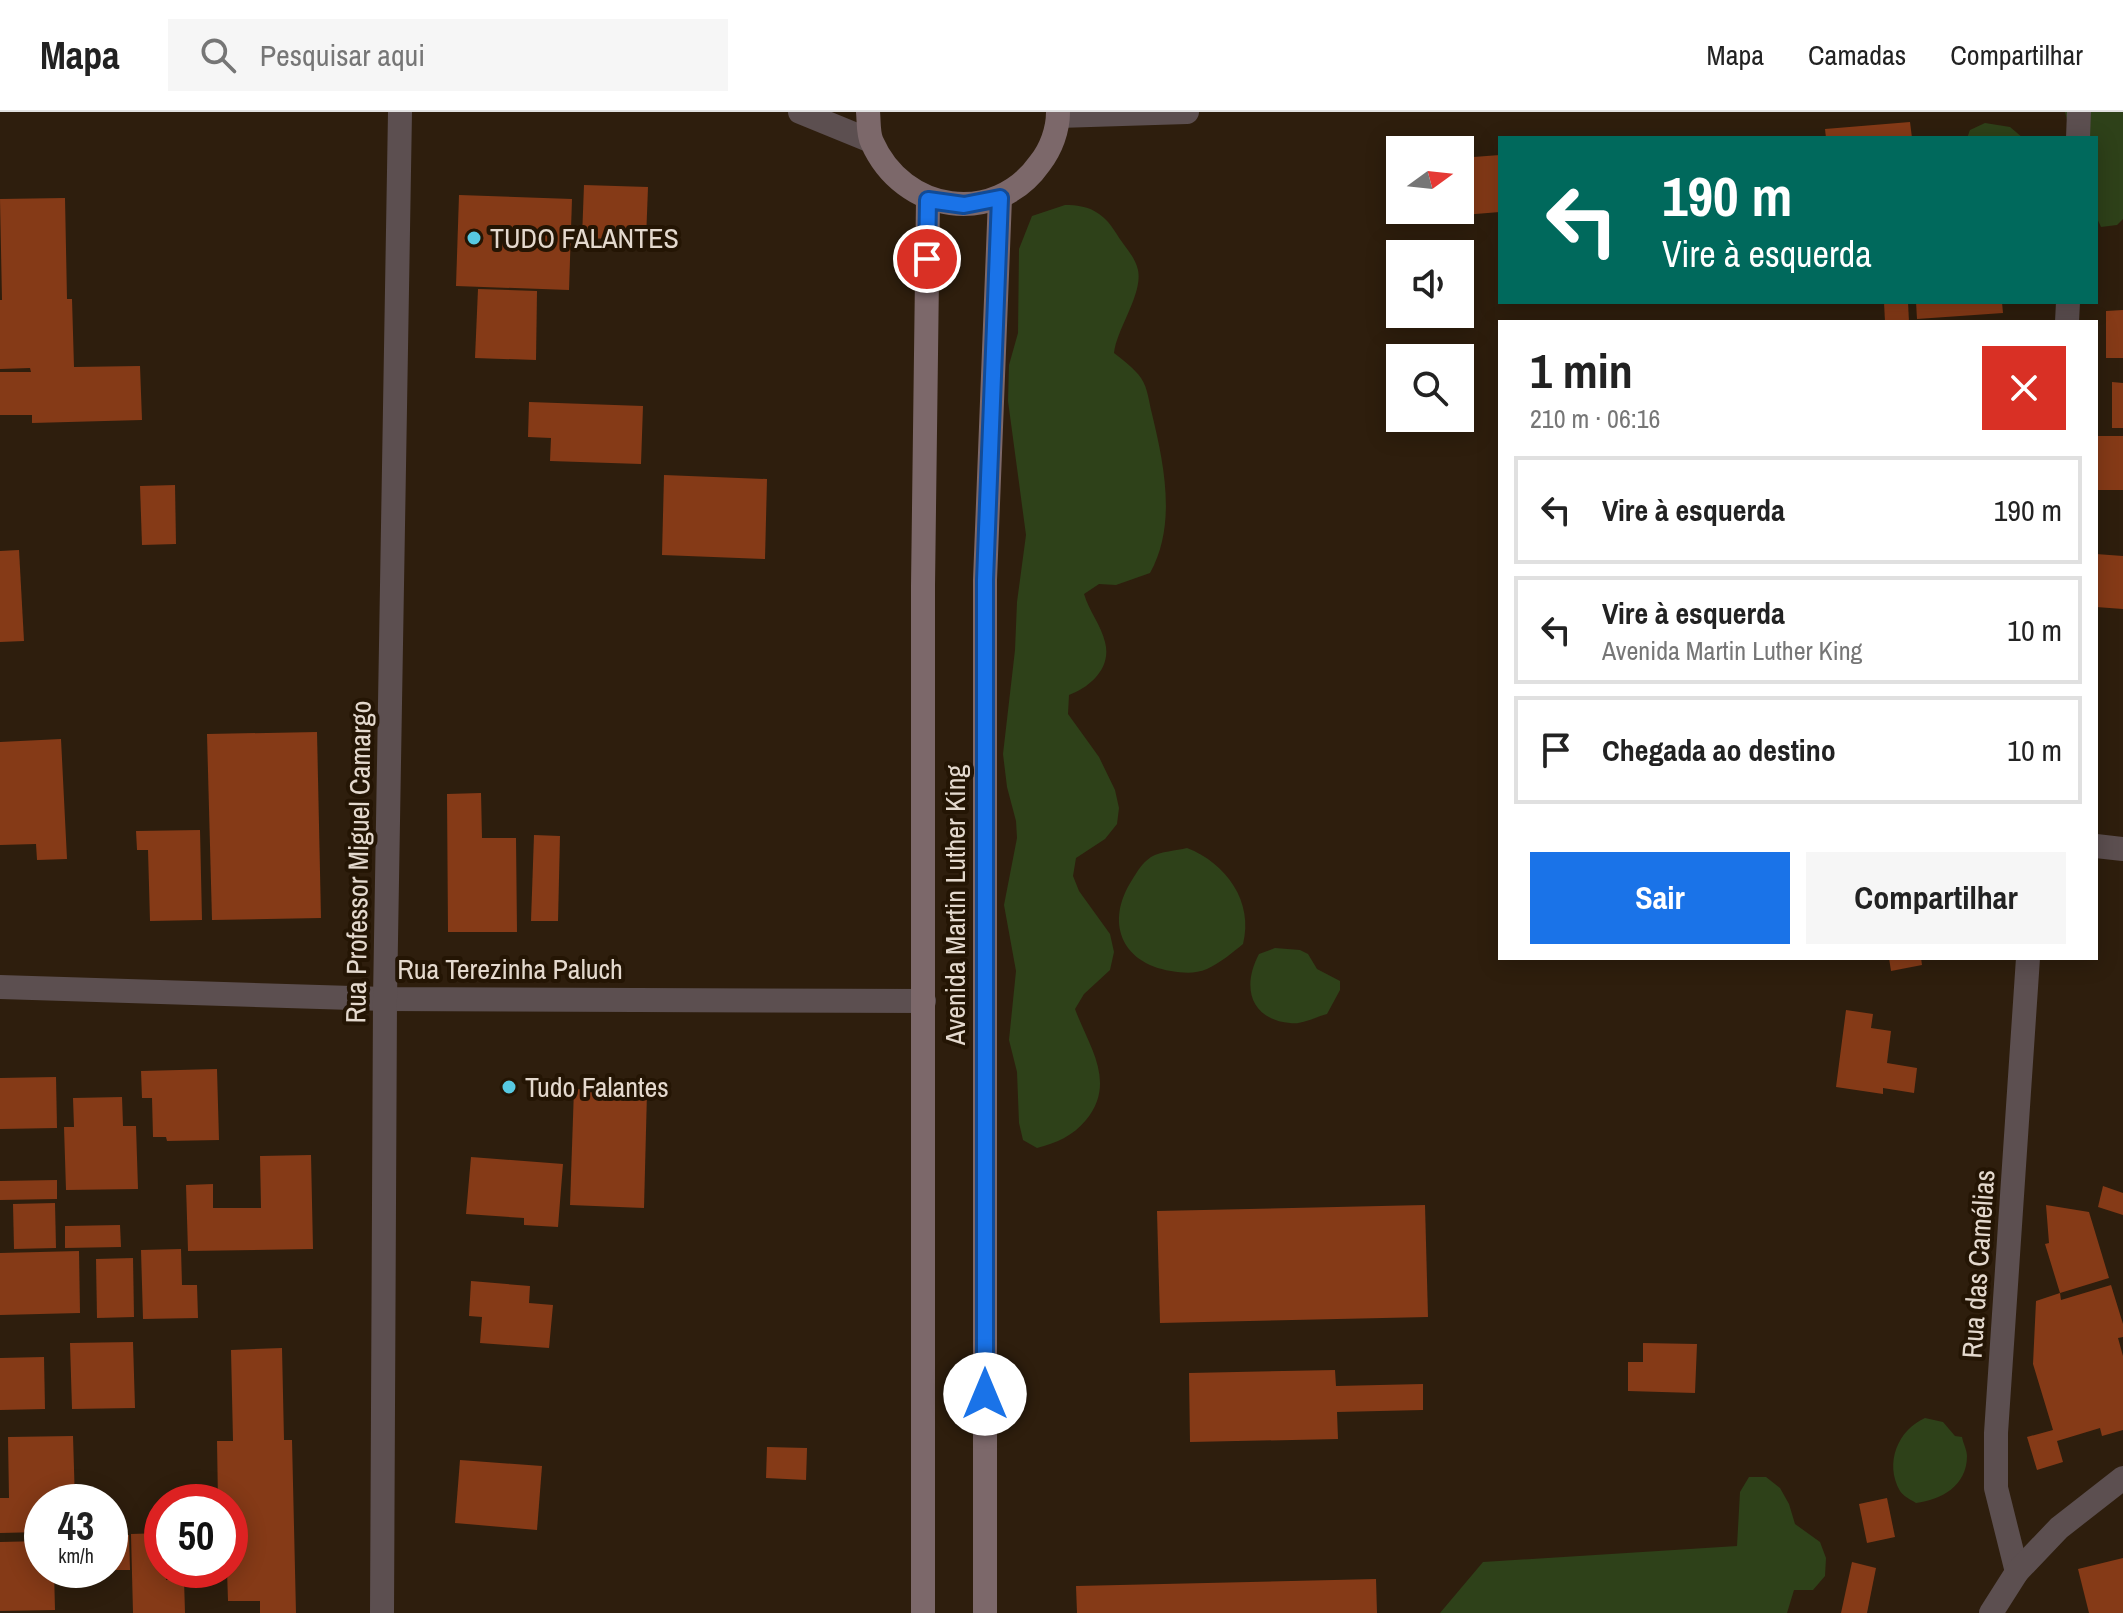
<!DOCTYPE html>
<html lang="pt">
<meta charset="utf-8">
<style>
:root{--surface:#fff;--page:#f6f6f6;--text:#222;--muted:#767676;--line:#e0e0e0;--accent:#1a73e8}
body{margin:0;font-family:"Archivo Narrow",sans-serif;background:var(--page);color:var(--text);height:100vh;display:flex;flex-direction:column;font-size:30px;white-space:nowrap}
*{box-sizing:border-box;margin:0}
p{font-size:26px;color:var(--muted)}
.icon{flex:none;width:44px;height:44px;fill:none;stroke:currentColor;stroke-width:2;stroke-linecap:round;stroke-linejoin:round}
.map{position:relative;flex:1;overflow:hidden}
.side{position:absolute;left:1498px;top:208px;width:600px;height:640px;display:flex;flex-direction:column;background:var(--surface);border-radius:0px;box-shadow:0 4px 20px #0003}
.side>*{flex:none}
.hud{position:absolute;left:1498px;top:24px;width:600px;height:168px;border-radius:0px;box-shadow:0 4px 20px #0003;background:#00695c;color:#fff;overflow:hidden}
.needle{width:52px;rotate:75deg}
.buttons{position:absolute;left:1386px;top:24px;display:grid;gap:16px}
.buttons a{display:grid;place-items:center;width:88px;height:88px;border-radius:0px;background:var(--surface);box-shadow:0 4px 20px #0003;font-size:40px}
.speed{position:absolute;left:24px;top:1372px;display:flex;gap:16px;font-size:40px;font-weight:700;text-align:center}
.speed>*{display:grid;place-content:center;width:104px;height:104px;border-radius:50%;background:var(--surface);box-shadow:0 4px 20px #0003;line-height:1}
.speed small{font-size:20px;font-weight:400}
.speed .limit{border:12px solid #d22;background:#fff;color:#111}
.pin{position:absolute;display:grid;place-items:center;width:68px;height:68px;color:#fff;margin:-34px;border:4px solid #fff;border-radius:50%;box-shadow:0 2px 8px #0007}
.me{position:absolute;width:88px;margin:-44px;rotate:0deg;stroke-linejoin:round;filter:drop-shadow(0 0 6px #0008)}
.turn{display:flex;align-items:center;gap:28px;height:168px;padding:0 32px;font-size:36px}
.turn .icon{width:104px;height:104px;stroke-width:2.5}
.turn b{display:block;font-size:56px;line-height:68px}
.round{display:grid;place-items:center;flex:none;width:84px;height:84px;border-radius:0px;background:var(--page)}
.head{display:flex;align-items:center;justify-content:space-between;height:136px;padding:0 32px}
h1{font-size:48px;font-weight:700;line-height:60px}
.cta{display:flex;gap:16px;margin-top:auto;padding:16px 32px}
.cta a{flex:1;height:92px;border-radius:0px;background:var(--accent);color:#fff;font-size:32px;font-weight:700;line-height:92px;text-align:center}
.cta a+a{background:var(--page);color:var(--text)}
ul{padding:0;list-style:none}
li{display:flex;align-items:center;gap:24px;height:108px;margin:0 16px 12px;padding:0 16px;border:4px solid var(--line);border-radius:0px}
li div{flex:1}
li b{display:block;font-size:30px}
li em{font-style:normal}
header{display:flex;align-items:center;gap:48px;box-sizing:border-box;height:112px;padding:0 40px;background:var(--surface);border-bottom:2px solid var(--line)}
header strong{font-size:38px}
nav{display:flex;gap:44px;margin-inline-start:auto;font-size:28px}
.search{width:560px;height:72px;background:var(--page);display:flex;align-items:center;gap:20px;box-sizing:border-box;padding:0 28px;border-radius:0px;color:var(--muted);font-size:30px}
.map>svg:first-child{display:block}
.green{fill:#2e4119}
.building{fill:#853a17}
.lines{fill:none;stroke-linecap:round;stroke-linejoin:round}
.street{stroke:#5c4f50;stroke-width:24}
.secondary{stroke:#7c686a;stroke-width:24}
.route-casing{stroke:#114b97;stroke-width:20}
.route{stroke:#1a73e8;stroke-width:14}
.poi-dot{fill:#57c9e2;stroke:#241504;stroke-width:3}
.labels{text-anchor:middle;stroke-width:8;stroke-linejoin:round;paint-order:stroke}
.poi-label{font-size:28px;fill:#e4d9ce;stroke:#241504;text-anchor:start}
.street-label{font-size:28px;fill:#e4d9ce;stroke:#241504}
</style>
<header>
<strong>Mapa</strong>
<div class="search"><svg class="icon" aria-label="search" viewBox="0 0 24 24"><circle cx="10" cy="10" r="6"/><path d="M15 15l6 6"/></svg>Pesquisar aqui</div>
<nav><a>Mapa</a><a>Camadas</a><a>Compartilhar</a></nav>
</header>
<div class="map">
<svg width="2123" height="1501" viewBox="0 0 2123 1501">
<rect width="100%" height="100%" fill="#2e1e0d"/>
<g class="green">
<path d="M2065 0H2123V107L2117 113 2101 115 2096 104V26H2072Z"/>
<path d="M1985 11 2010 15 2023 26H1967L1970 18Z"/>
<path d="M1065 93C1089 93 1103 100 1116 121 1123 133 1135 144 1138 158 1143 182 1117 216 1114 241 1122 247 1135 257 1141 266 1148 276 1149 291 1152 302 1164 352 1177 413 1150 461L1116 473 1099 472 1084 482C1089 499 1101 513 1105 530 1112 556 1090 575 1069 583L1068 602 1099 645 1115 678 1119 696 1117 712 1105 727 1076 746 1073 764 1079 779 1110 822 1114 840 1110 858 1084 882 1075 897C1089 935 1117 970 1086 1008 1073 1024 1056 1031 1037 1036L1023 1028 1019 1011 1017 960 1009 928 1016 859 1004 793 1017 726 1016 709 1007 675 1003 642 1015 538 1017 490 1026 423 1008 289 1009 253 1018 221 1019 137 1032 104Z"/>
<path d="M1187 736C1226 751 1254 790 1243 832 1232 841 1220 851 1207 857 1195 862 1184 861 1171 859 1121 851 1105 810 1132 768 1137 760 1142 751 1151 745 1161 739 1176 739 1187 736Z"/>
<path d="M1275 836 1300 838 1308 842 1317 857 1340 869V878L1327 902C1315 905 1302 913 1290 911 1249 907 1242 874 1259 842Z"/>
<path d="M1925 1306 1943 1310 1955 1324 1962 1325C1963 1331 1967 1338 1967 1344 1967 1374 1941 1388 1916 1391 1911 1388 1903 1384 1900 1379 1884 1351 1898 1318 1925 1306Z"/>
<path d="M1749 1365H1766L1780 1376 1789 1392 1795 1412 1820 1430 1826 1446 1825 1464 1813 1478H1794L1787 1501H1440L1483 1450 1737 1434 1740 1380Z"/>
</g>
<g class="building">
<path d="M1910 10 1912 26H1826L1825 17Z"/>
<path d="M1500 43V100L1463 103 1460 46Z"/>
<path d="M584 73 648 75 646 128 582 126Z"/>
<path d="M459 83 572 87 569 178 456 174Z"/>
<path d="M65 86 67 187H72L74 255 140 254 142 308 32 311V303H0V260H31L30 256 0 257V188H2L0 87Z"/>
<path d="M478 177 537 179 536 248 475 246Z"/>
<path d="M1884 190H1908L1909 210H1885Z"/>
<path d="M1916 190H2002L2003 201 1917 207Z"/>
<path d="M2123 198V246H2106V199Z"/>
<path d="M2112 270 2123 271V316H2112Z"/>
<path d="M529 290 643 294 641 352 550 349 551 326 528 325Z"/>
<rect x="2096" y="324" width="27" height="54"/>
<path d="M664 363 767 367 765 447 662 443Z"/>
<path d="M175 373 176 432 142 433 140 374Z"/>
<path d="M19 438 24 529 0 530V439Z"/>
<path d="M2096 442 2123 444V497L2096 495Z"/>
<path d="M317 620 321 806 212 808 207 622Z"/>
<path d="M61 627 67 747 37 748 36 732 0 733V630Z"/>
<path d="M481 681 482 726H516L517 820H448L447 682Z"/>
<path d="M200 718 202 808 150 809 148 738H137L136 719Z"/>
<path d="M534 723 560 724 558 809H531Z"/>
<path d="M1889 846H1921L1922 853 1891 859Z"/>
<path d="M1846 898 1873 902 1871 916 1891 919 1887 951 1917 956 1914 981 1883 976V982L1836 975Z"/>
<path d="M217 957 219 1028 167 1029 166 1025H153L152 986H142L141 959Z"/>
<path d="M56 965 57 1016 0 1017V966Z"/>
<path d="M574 977 647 980 644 1096 570 1093Z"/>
<path d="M122 985 123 1014H136L138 1077 66 1078 64 1015H74L73 986Z"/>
<path d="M311 1043 313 1137 188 1139 186 1073 213 1072V1096H261L260 1044Z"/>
<path d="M471 1045 563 1052 558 1115 524 1113V1106L466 1102Z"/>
<path d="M57 1068V1087L0 1088V1069Z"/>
<path d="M2103 1074 2123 1081V1103L2098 1095Z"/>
<path d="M55 1091 56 1136 14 1137 13 1092Z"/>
<path d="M1425 1093 1428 1205 1160 1211 1157 1099Z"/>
<path d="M2046 1093 2089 1100 2109 1166 2060 1181 2045 1132 2049 1131Z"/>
<path d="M120 1113 121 1135 65 1136V1114Z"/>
<path d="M181 1137 182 1173H197L198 1206 143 1207 141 1138Z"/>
<path d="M79 1139 80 1201 0 1203V1141Z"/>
<path d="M133 1146 134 1205 97 1206 96 1147Z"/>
<path d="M471 1169 530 1174 529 1191 553 1193 549 1236 480 1231 482 1205 469 1204Z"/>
<path d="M2111 1173 2123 1212V1225L2118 1226 2123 1244V1318L2102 1324 2100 1316 2057 1329 2063 1350 2037 1358 2027 1325 2053 1318 2033 1252 2036 1189 2060 1181 2061 1188Z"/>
<path d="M133 1230 135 1296 72 1297 70 1231Z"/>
<path d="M1643 1231 1697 1232 1695 1281 1628 1279V1250H1643Z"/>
<path d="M282 1236 284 1328H292L296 1501H260V1489H228L227 1458H230V1451L241 1450 240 1419H230V1390H218L217 1329H233L231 1238Z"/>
<path d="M44 1245 45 1297 0 1298V1246Z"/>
<path d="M1335 1258 1336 1274 1423 1272V1298L1337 1300 1338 1327 1190 1330 1189 1261Z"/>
<path d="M73 1324 75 1390H42V1420L0 1421V1386H9L8 1325Z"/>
<path d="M767 1335 807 1336 806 1368 766 1366Z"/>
<path d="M460 1348 542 1354 537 1418 455 1411Z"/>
<path d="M1887 1386 1895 1425 1867 1431 1859 1392Z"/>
<path d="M162 1421V1458H166V1468L184 1467 185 1501H133L131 1422Z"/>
<path d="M110 1423H129L130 1458H110Z"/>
<path d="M42 1429V1458H54L55 1498 0 1499V1430Z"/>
<path d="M2123 1446V1501H2089L2078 1457Z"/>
<path d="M1852 1450 1876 1456 1867 1501H1841Z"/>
<path d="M1376 1467 1377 1501H1077L1076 1474Z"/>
</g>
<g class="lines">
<g class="street">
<path d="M800 0 871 29"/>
<path d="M1058 4 1187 0"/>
<path d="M2078 26 2079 0"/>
<path d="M2067 210 2068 190"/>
<path d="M2096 734 2123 737"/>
<path d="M0 875 385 887 924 889"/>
<path d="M2017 1460 1996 1376V1321L2028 846"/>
<path d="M382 1501 385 887 400 0"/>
<path d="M1991 1501 2017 1460 2059 1416 2123 1366"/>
</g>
<g class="secondary">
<path d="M868 0C869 9 868 22 872 30 903 101 995 115 1040 51 1051 37 1058 18 1058 0"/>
<path d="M923 1501V474L928 88"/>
<path d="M985 1501V468L1000 86"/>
</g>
</g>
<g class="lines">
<defs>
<path id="route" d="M927 147 928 88 964 93 1000 86 985 468V1282"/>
</defs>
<use href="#route" class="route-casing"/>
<use href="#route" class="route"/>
</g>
<g class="poi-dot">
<circle cx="474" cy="126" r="8"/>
<circle cx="509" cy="975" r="8"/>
</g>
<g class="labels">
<g class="poi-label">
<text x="490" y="136">TUDO FALANTES</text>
<text x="525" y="985">Tudo Falantes</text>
</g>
<g class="street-label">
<text transform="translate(358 750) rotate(-89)" y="10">Rua Professor Miguel Camargo</text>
<text transform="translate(955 793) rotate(-90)" y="10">Avenida Martin Luther King</text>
<text x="510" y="867">Rua Terezinha Paluch</text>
<text transform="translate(1978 1152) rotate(-86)" y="10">Rua das Camélias</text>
</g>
</g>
</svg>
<div class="buttons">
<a><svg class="needle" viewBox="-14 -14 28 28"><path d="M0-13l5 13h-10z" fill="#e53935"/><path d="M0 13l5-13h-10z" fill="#767676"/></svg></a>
<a><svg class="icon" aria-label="sound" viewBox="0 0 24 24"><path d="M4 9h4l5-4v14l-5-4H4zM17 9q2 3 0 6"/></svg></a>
<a><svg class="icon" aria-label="search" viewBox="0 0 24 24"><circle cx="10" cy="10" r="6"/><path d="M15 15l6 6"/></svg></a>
</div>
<div class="speed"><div>43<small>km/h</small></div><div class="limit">50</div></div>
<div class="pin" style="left:927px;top:147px;background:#d93025"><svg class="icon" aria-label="arrive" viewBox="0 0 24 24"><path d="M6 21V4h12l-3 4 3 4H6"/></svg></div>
<svg class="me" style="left:985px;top:1282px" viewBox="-20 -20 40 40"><circle r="19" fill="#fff"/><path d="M0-13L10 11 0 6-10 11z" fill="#1a73e8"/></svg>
<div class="hud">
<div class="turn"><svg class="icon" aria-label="left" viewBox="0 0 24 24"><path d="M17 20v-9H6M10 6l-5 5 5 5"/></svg><div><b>190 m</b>Vire à esquerda</div></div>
</div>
<section class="side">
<div class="head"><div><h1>1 min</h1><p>210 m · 06:16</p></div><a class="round" style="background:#d93025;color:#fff"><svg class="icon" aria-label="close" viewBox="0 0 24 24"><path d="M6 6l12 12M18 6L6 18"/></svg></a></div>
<ul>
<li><svg class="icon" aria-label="left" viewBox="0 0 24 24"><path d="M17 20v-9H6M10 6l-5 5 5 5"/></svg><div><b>Vire à esquerda</b></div><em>190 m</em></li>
<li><svg class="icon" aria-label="left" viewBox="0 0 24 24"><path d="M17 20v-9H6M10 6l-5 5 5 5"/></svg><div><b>Vire à esquerda</b><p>Avenida Martin Luther King</p></div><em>10 m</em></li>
<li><svg class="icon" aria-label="arrive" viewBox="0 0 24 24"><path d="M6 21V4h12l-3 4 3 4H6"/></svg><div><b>Chegada ao destino</b></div><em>10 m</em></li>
</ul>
<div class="cta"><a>Sair</a><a>Compartilhar</a></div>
</section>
</div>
